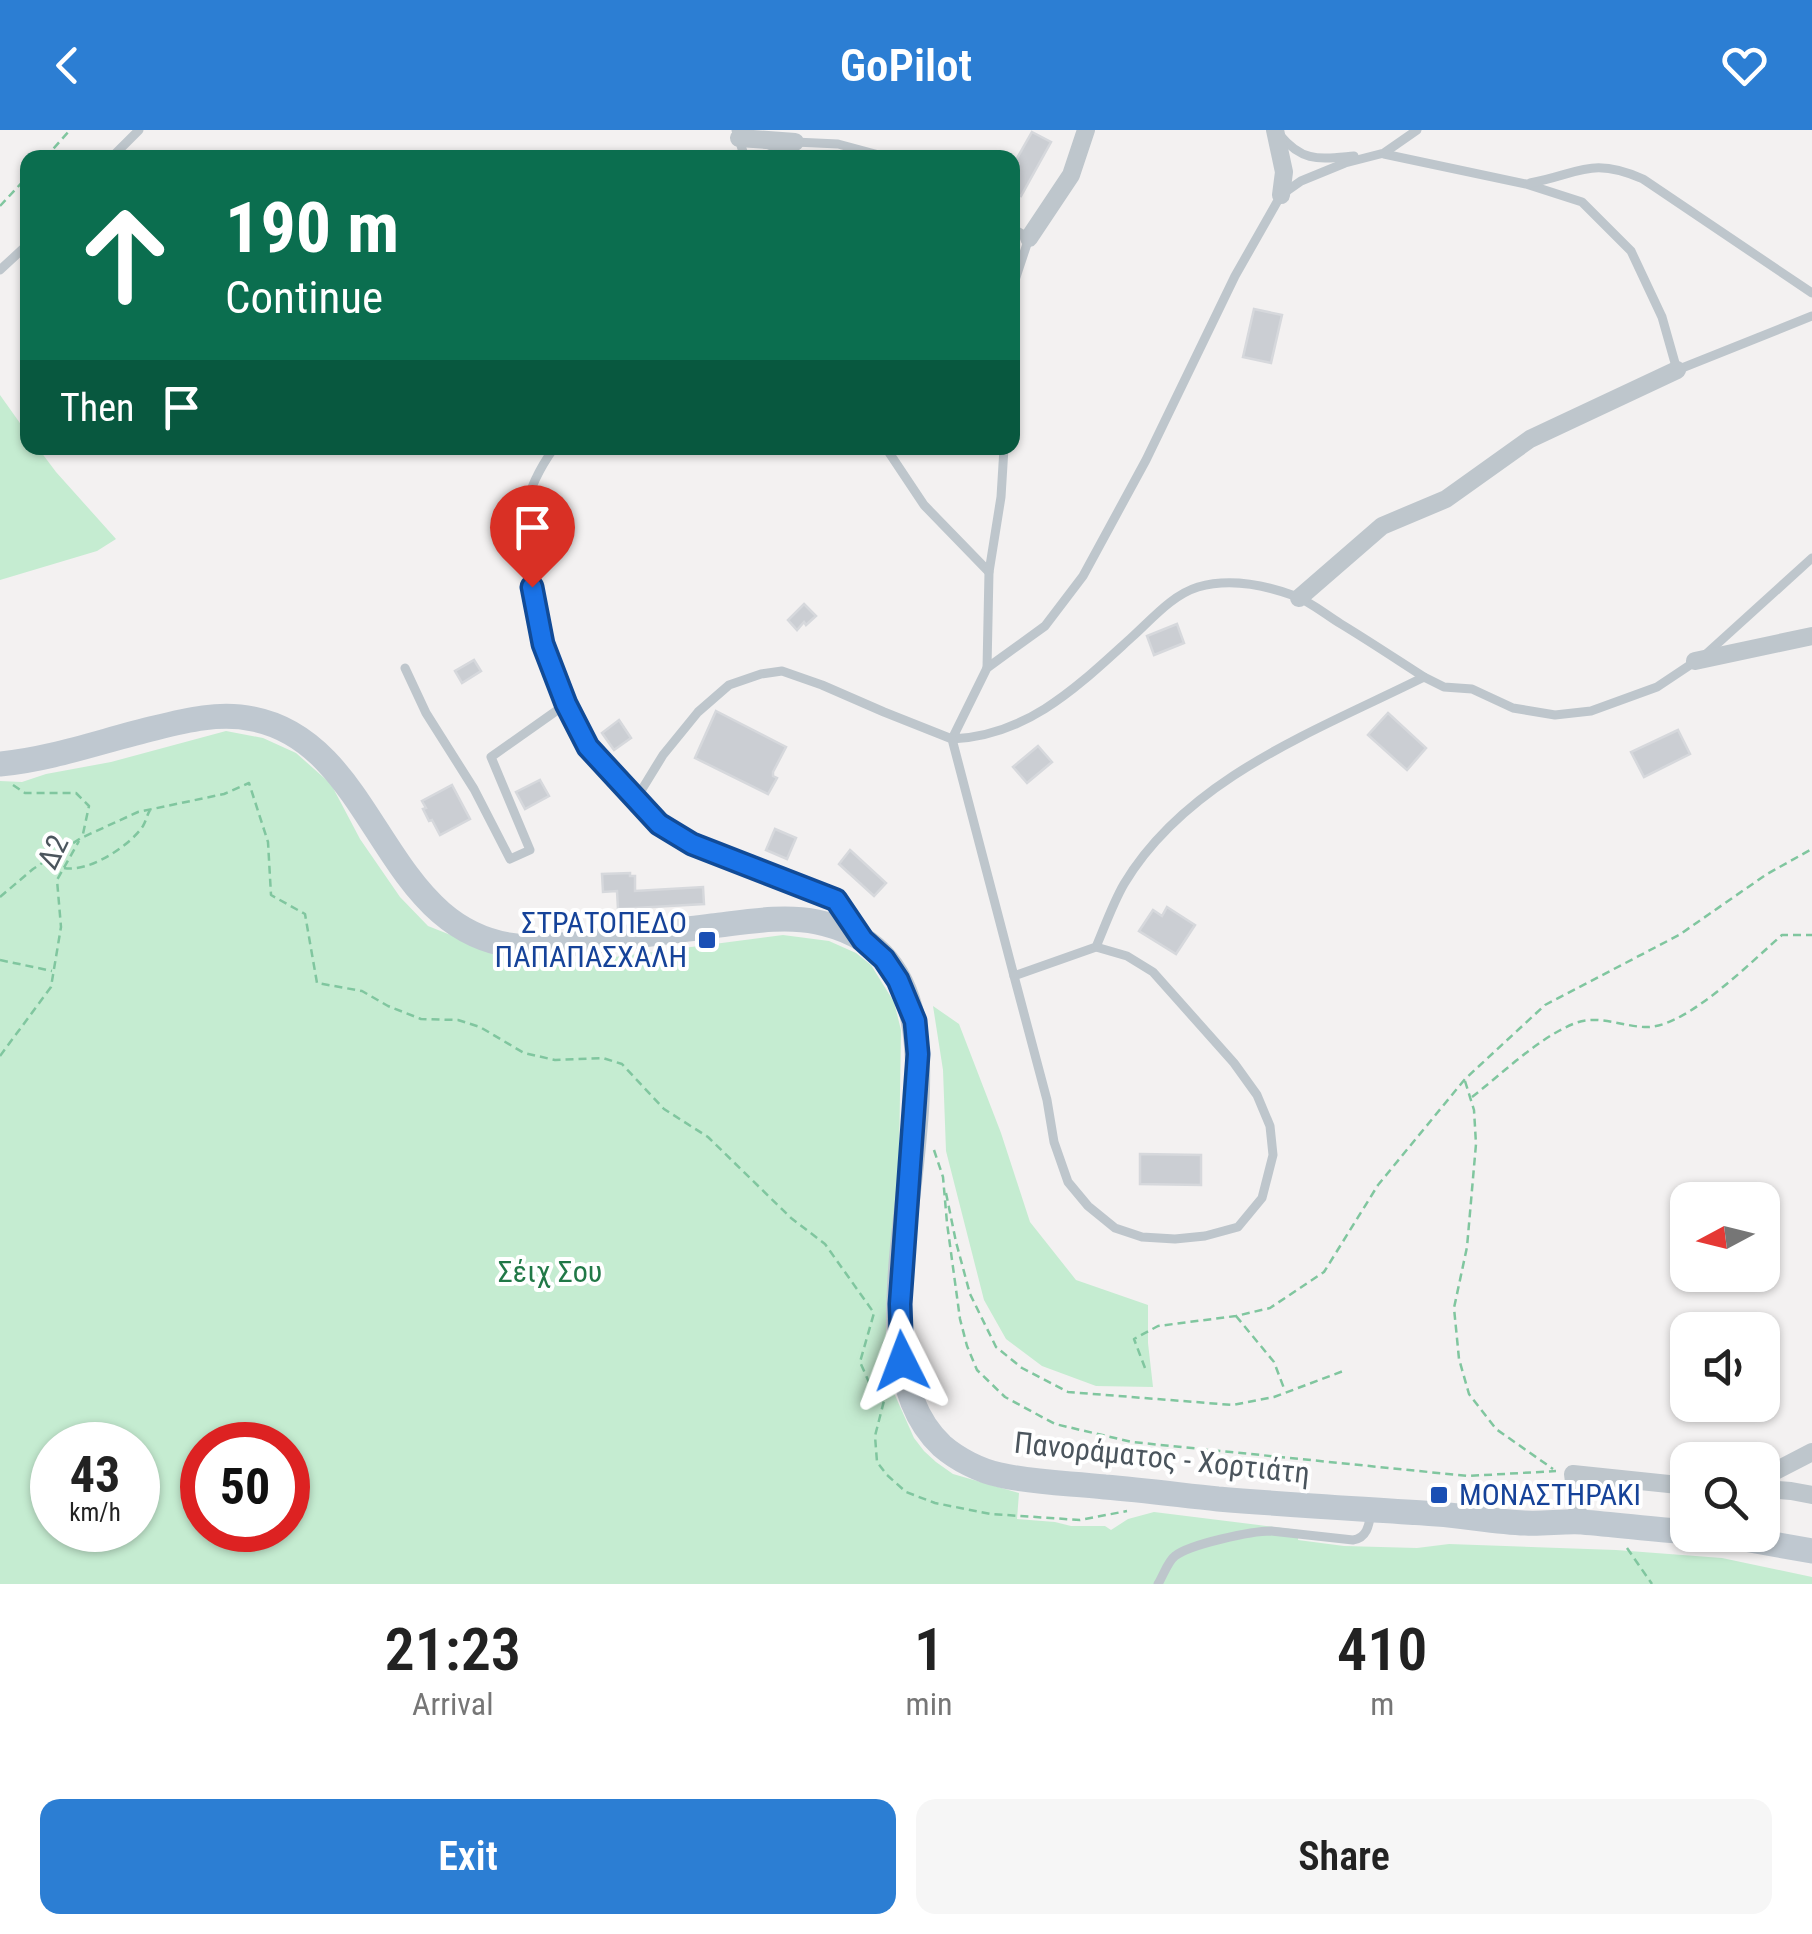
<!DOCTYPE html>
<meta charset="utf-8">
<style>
:root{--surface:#fff;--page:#f6f6f6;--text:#222;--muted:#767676;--accent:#2c7ed3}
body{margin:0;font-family:"Roboto Condensed",sans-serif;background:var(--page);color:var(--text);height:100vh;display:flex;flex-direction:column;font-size:38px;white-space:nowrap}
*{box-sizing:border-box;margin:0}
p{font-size:32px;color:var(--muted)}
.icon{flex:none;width:55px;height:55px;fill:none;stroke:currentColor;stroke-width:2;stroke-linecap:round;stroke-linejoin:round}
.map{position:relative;height:1454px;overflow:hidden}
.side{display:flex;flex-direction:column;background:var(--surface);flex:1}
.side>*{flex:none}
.guide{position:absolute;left:20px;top:20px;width:1000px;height:305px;border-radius:20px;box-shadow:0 2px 8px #0004;background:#0b6e4f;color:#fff;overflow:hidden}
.needle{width:65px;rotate:263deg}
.tools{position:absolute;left:1670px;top:1052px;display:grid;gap:20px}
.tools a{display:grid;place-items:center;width:110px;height:110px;border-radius:20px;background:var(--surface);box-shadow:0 2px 8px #0004;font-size:50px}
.speed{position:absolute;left:30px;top:1292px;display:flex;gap:20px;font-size:50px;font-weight:700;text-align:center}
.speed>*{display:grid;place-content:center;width:130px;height:130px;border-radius:50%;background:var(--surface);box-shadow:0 2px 8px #0004;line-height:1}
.speed small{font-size:25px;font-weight:400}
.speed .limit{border:15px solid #d22;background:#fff;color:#111}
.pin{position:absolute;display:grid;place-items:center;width:85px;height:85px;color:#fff;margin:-102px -42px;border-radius:50% 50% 50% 0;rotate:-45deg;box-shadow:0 0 10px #0007}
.pin .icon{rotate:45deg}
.me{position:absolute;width:110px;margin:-55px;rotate:357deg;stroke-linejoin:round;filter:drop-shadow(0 0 8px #0008)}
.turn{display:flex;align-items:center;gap:35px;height:210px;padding:0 40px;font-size:45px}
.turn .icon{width:130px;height:130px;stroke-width:2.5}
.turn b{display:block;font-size:70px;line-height:85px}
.then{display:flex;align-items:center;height:95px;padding:0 40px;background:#0003;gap:20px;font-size:38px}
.eta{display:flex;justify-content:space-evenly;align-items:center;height:170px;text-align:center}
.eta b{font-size:60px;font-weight:600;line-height:70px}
.action{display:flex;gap:20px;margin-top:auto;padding:20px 40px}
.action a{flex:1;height:115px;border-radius:20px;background:var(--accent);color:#fff;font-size:40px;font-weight:600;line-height:115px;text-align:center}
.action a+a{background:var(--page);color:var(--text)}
header{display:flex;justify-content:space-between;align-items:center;height:130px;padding:0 40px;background:var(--accent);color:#fff;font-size:45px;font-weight:600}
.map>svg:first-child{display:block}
.green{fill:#c5ecd1;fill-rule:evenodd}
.building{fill:#cbced3;stroke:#d6d8dc;stroke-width:2.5}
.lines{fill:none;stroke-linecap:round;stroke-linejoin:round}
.path{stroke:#80c69f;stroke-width:2.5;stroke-dasharray:8 5;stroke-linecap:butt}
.lane{stroke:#bec6cc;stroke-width:9}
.street{stroke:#bec6cc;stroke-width:18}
.secondary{stroke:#bfc8d0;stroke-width:25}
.route-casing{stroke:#114b97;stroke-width:25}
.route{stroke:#1a73e8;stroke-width:18}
.transit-dot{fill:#1a4fb4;stroke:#fff;stroke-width:4}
.labels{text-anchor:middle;stroke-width:8;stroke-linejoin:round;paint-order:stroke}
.street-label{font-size:30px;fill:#4b555d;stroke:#fff}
.transit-label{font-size:30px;fill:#164399;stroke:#fff;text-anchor:end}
.park-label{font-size:30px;fill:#217847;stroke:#fff}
</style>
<header><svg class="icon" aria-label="back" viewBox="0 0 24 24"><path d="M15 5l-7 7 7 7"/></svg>GoPilot<svg class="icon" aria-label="heart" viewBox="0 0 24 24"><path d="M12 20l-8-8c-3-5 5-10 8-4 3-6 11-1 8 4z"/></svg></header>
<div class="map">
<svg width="1812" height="1454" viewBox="0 0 1812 1454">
<rect width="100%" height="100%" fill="#f3f1f1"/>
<g class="green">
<path d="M0 265 27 303 28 318H38L56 342 116 409 97 421 0 450Z"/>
<path d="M226 601 263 608 296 623 331 654 360 709 400 767 428 796 501 825 576 832 783 805 829 811 856 823 871 835 894 872 901 900 899 1028 886 1178V1222L890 1254 914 1308 924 1321 936 1332 953 1344 1019 1363 1017 1389 1055 1392 1071 1396H1105L1111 1400 1128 1389 1154 1382 1299 1400 1298 1410 1344 1416 1417 1418 1449 1414 1616 1420 1722 1428 1812 1447V1454H0V651L22 652 46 644 111 632ZM52 1315H138V1400H52ZM202 1315H288V1400H202Z"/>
<path d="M933 876 959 894 1001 1003 1030 1092 1076 1150 1148 1175V1213L1153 1257 1096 1256 1042 1236 1006 1209 984 1170 946 1021 943 940Z"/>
</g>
<g class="building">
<path d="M1032 2 1051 12 1021 66 1012 61V37Z"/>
<path d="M1254 179 1282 185 1271 233 1243 227Z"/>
<path d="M804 474 816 486 806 495 804 492 797 500 788 490Z"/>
<path d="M1177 494 1184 513 1154 525 1147 506Z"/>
<path d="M474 530 481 541 462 553 455 541Z"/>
<path d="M716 581 786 617 773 642V646L777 648 768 664 695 628Z"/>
<path d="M1388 583 1426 618 1407 640 1368 605Z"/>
<path d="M619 590 631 608 614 620 602 603Z"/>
<path d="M1678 600 1690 624 1644 647 1631 622Z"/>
<path d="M1038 616 1052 632 1027 653 1013 637Z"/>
<path d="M540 650 549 666 525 679 516 662Z"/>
<path d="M452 655 470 689 440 705 432 690 429 691 423 679 426 678 422 671Z"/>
<path d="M775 699 796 708 787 729 766 720Z"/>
<path d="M850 720 886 753 874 766 839 734Z"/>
<path d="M630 743V746H635V761L703 757 704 774 618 779 617 761 603 762 602 744Z"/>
<path d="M1167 777 1195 795 1176 824 1139 801 1153 780 1162 786Z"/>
<path d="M1140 1024 1201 1025V1055L1140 1054Z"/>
</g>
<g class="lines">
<g class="path">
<path d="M45 28 70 0"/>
<path d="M0 76 28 46"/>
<path d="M13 655 25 663H76L89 676 83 704"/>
<path d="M64 738C88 743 130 716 143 696 146 691 147 685 150 680"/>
<path d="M0 767 33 739 81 708 138 682 224 664 249 653 268 712 271 765 305 784 317 853 362 861 388 876 421 889 458 890 480 897 524 923 555 930 603 928 622 934 664 979 708 1007 791 1088 825 1114 874 1183 860 1232 872 1259"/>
<path d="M0 830 52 841"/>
<path d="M0 926 51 857 61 797 57 750 79 711"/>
<path d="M1465 951 1474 980 1476 1014 1467 1117 1454 1178 1459 1229 1469 1264 1496 1299 1553 1339"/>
<path d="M1472 967C1503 943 1537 909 1573 894 1598 883 1625 898 1649 897 1689 895 1752 831 1782 805H1812"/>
<path d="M934 1020 943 1047 947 1093 960 1189 967 1216 977 1240 1005 1267 1055 1294 1132 1312 1468 1346 1556 1341"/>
<path d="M946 1063 956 1112 970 1164 996 1217 1022 1238 1068 1262 1233 1275 1274 1267 1346 1240"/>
<path d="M1236 1186 1274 1232 1285 1261"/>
<path d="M1145 1238 1134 1209 1158 1196 1236 1186 1270 1178 1324 1142 1378 1055 1465 949 1545 875 1679 805 1767 744 1812 719"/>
<path d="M887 1259 875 1306 877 1332 887 1345 906 1362 935 1373 991 1384 1080 1390 1127 1381"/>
<path d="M1627 1418 1652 1454"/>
</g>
<g class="lane">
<path d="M736 0 745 28"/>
<path d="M1417 0 1384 23 1345 33 1301 51 1281 65 1235 146 1146 330 1083 446 1045 496 987 538 952 609C1028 606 1078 556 1132 507 1152 489 1172 465 1198 457 1230 448 1265 455 1295 466 1311 472 1326 485 1341 494 1369 511 1396 529 1424 547"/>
<path d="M1279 4C1303 33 1319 29 1354 26"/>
<path d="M1384 24 1526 54 1582 72 1631 121 1662 187 1677 240 1812 186"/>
<path d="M111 28 139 0"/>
<path d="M760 28 795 12 838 14 890 28"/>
<path d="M1530 53C1579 44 1591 26 1643 49L1812 163"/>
<path d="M1012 98 1029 108 1012 159"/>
<path d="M0 140 28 114"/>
<path d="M554 318C539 339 527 362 524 388 519 444 555 573 588 618 602 636 621 652 636 669"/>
<path d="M886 318 924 375 989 442"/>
<path d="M405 538 426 583 474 659 510 729 530 720 491 627 566 574"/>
<path d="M987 538 989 442 1001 367 1004 318"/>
<path d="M859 804 836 770 691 714 659 694 636 669 663 625 698 582 729 555 761 544 782 541 822 555 884 582 952 609 1014 846 1096 817C1105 796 1113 773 1124 754 1188 647 1318 600 1424 547L1444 557 1472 559 1513 578 1555 585 1591 581 1657 557 1705 525 1812 428"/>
<path d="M1014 846 1047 970 1054 1012 1068 1052 1088 1076 1115 1098 1142 1107 1175 1109 1205 1106 1238 1097 1262 1068 1273 1025 1270 996 1257 965 1234 933 1153 842 1127 826 1096 817"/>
<path d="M1158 1454C1163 1446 1168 1431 1175 1426 1190 1414 1252 1401 1271 1401L1353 1410C1367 1408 1369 1395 1371 1383"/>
</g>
<g class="street">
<path d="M1275 0 1284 42 1281 65"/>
<path d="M739 8 795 12"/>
<path d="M1029 108 1071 45 1086 0"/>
<path d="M1299 468 1382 396 1446 369 1530 309 1677 240"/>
<path d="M1695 531 1812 506"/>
<path d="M1762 1348 1812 1322"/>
<path d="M1762 1359 1791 1361 1812 1365"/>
<path d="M1579 1392 1573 1344 1688 1356"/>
</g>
<g class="secondary">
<path d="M0 634C53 629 104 610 155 598 187 590 220 582 253 589 385 615 381 824 542 817 599 812 655 803 712 796 746 792 783 785 817 792 1033 836 814 1197 942 1316 957 1329 980 1341 1000 1345 1035 1353 1069 1353 1105 1357 1142 1360 1180 1365 1218 1369 1291 1375 1364 1379 1437 1384 1466 1386 1496 1392 1525 1393 1544 1394 1563 1391 1582 1392 1617 1395 1652 1399 1688 1402"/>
<path d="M1722 1405 1812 1421"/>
</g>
</g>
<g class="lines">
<defs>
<path id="route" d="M532 457 543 514 566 574 588 617 659 694 692 714 836 770 863 810 884 829 898 850 915 891 918 924 900 1174 902 1231"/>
</defs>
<use href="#route" class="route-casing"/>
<use href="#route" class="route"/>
</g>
<g class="transit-dot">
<rect x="697" y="800" width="20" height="20" rx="5"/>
<rect x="1429" y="1355" width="20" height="20" rx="5"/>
</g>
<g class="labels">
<g class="street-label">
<text transform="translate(53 722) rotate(-64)" y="10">Δ2</text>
<text transform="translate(1162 1328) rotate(6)" y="10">Πανοράματος - Χορτιάτη</text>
</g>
<g class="transit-label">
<text x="687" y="803">ΣΤΡΑΤΟΠΕΔΟ<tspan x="687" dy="34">ΠΑΠΑΠΑΣΧΑΛΗ</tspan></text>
<text x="1459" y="1375" text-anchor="start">ΜΟΝΑΣΤΗΡΑΚΙ</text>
</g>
<g class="park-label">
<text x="550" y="1152">Σέιχ Σου</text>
</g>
</g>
</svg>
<div class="tools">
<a><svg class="needle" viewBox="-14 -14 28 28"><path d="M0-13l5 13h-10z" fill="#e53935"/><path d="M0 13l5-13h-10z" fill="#767676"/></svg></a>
<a><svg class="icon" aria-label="sound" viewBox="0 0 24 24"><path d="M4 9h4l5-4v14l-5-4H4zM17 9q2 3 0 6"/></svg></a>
<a><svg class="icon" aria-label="search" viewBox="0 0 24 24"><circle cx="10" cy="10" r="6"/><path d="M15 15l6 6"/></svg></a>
</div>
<div class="speed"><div>43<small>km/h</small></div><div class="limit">50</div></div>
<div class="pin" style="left:532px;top:457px;background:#d93025"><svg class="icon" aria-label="arrive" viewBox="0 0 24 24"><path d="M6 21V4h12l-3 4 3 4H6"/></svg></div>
<svg class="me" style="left:902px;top:1231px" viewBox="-20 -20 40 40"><path d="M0-17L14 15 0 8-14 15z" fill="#1a73e8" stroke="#fff" stroke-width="4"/></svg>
<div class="guide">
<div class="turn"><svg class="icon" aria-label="ahead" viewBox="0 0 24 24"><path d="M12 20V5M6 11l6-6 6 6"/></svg><div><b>190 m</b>Continue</div></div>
<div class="then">Then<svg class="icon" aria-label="arrive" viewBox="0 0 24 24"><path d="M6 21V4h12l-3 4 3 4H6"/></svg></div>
</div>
</div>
<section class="side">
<div class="eta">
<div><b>21:23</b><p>Arrival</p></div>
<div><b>1</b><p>min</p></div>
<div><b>410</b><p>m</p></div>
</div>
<div class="action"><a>Exit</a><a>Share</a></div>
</section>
